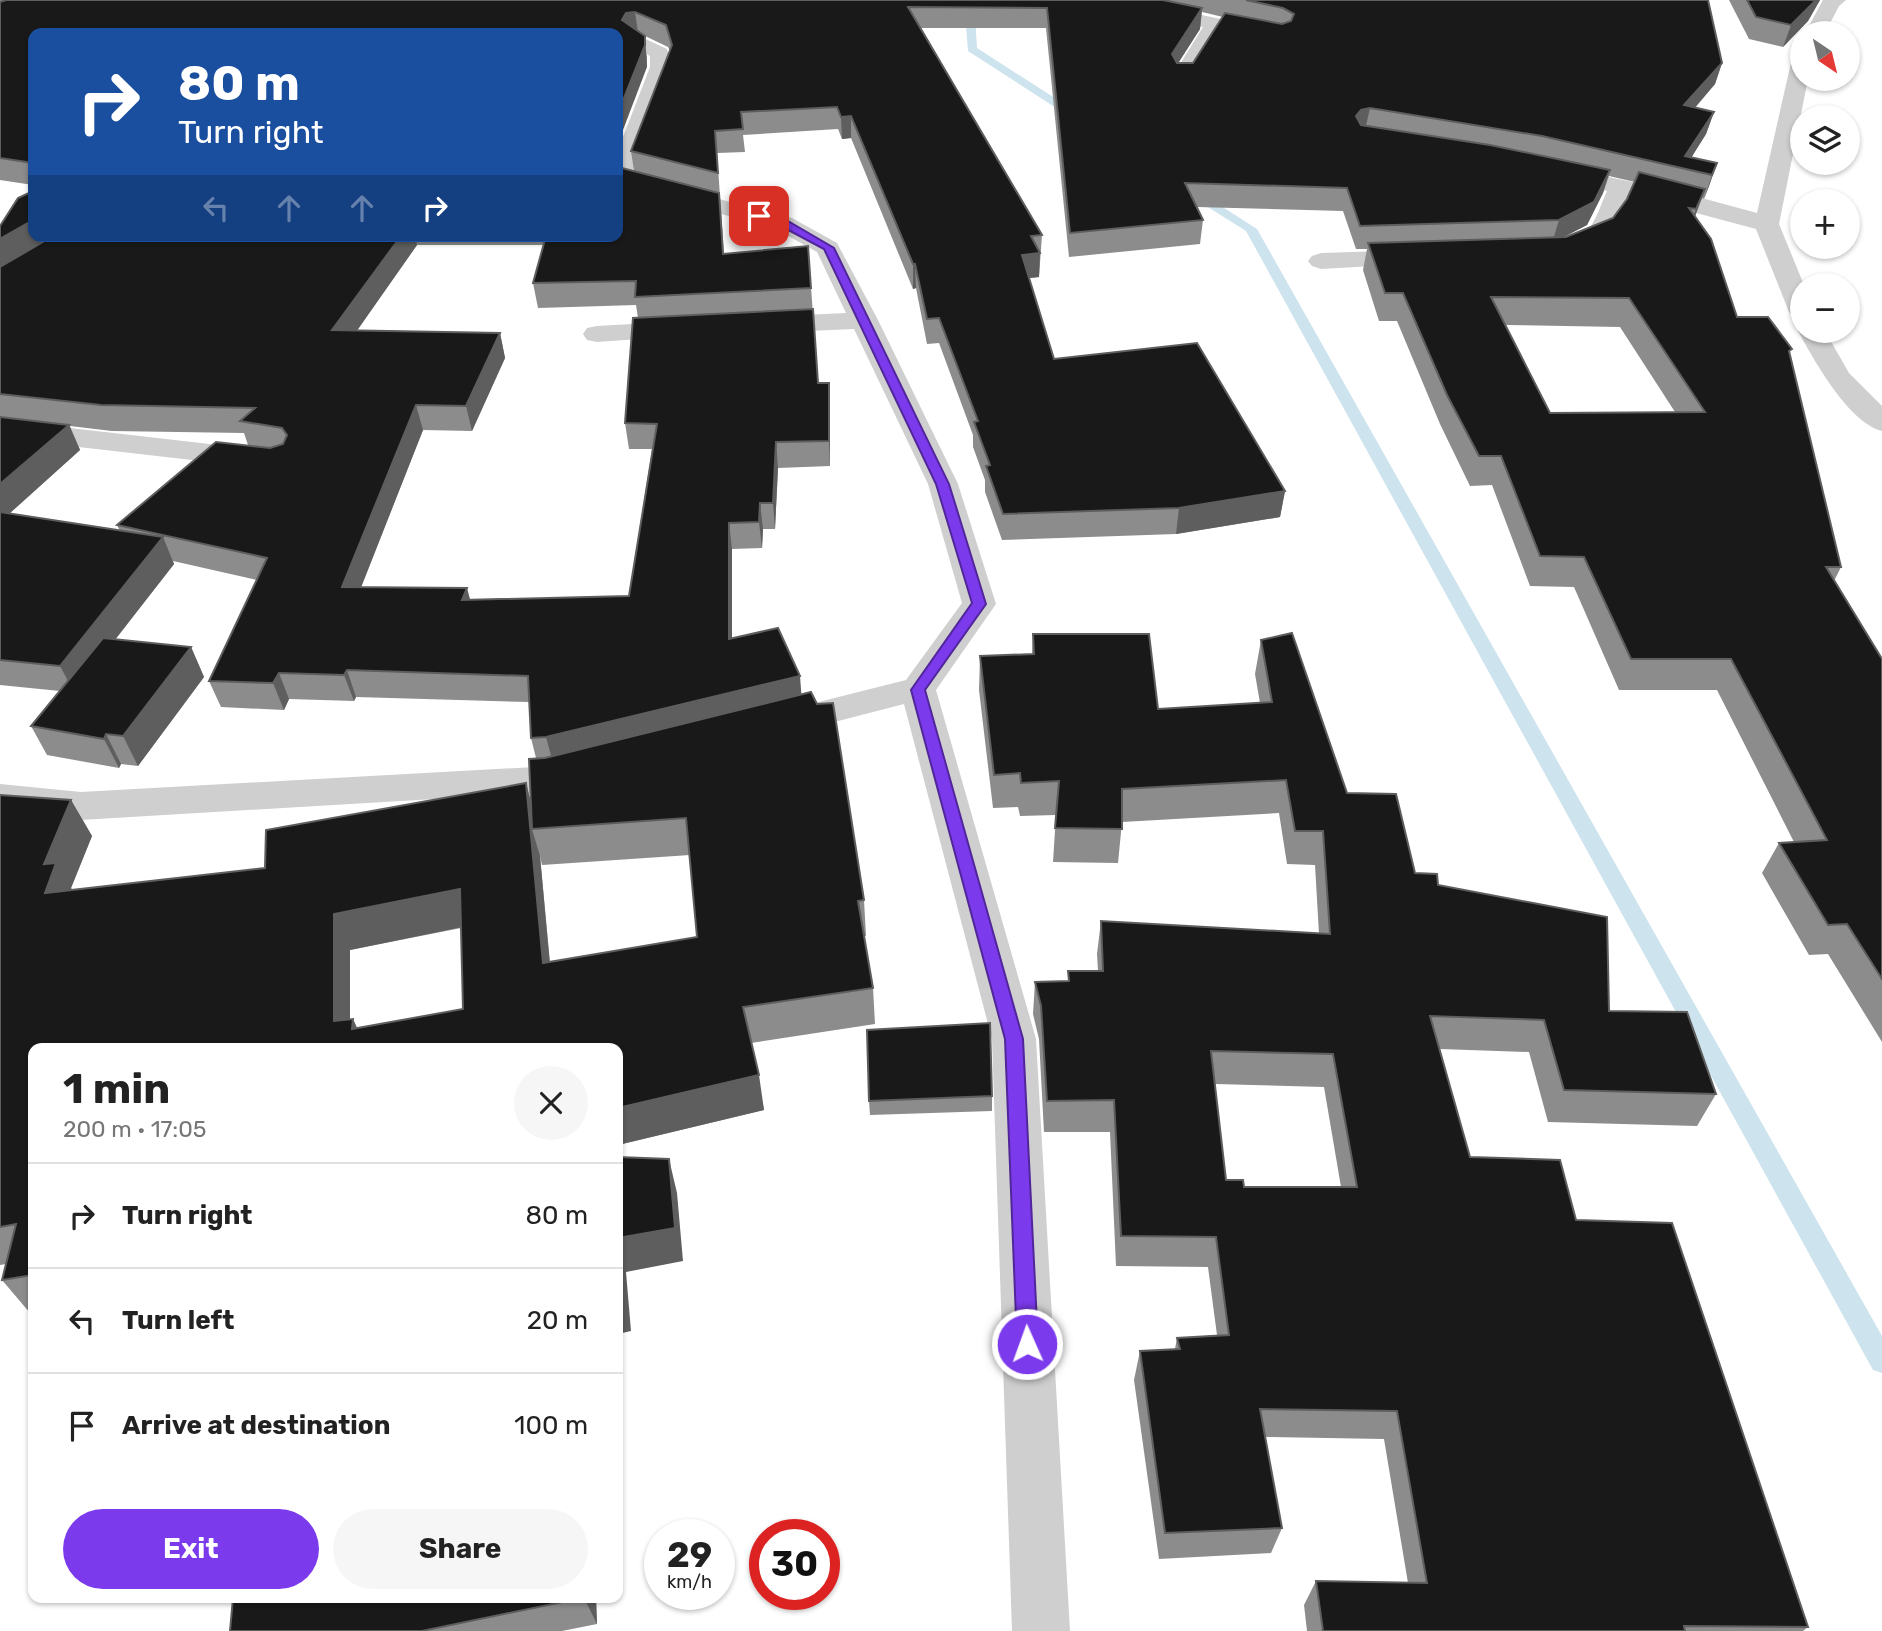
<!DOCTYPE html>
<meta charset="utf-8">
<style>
:root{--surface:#fff;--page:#f6f6f6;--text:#222;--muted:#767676;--line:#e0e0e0;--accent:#7c3aed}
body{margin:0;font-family:Rubik,sans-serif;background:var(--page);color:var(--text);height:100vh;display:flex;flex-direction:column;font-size:26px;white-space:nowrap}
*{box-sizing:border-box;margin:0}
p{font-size:23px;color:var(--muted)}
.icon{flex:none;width:38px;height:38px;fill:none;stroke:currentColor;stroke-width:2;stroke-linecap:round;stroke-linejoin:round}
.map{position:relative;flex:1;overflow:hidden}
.side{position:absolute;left:28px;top:1043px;width:595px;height:560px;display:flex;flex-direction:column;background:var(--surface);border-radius:14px;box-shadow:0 2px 5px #0004}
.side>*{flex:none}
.banner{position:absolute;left:28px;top:28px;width:595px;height:214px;border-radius:14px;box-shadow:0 2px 5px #0004;background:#1a4fa0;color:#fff;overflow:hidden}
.needle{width:46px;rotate:145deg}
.buttons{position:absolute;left:1790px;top:21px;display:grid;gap:14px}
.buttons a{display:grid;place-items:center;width:70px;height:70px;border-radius:50%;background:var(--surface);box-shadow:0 2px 5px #0004;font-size:35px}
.speed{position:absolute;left:644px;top:1519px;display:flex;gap:14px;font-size:35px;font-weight:700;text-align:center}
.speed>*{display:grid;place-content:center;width:91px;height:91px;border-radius:50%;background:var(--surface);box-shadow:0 2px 5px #0004;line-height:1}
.speed small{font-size:18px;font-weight:400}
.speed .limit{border:10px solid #d22;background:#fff;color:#111}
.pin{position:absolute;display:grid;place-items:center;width:60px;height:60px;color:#fff;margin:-30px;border-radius:14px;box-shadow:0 4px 10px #0006}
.me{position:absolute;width:77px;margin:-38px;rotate:358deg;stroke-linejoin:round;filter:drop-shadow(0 0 5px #0008)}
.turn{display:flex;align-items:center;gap:24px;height:147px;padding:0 35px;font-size:32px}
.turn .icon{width:91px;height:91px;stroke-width:2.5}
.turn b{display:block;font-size:49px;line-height:60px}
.lanes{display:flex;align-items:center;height:66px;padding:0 35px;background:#0003;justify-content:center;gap:35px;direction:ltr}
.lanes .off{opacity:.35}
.round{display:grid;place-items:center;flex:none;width:74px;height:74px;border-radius:37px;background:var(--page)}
.overview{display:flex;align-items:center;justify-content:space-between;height:119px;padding:0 35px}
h1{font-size:42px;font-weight:700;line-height:52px}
.action{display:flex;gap:14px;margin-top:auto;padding:14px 35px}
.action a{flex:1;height:80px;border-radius:42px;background:var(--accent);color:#fff;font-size:28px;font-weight:700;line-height:80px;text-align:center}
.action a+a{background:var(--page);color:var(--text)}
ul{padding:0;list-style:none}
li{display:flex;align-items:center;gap:21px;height:105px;padding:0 35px;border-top:2px solid var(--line)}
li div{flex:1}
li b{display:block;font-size:26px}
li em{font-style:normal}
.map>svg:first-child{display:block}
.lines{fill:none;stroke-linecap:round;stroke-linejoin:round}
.stream{fill:#cde3ed;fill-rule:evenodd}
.minor{fill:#cfcfcf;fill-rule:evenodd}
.wall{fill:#8c8c8c;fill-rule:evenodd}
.shaded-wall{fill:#5e5e5e}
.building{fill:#191919;stroke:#5e5e5e;stroke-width:2;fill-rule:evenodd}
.route{fill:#7c3aed;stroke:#51269a;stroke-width:2}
</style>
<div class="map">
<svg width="1882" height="1631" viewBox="0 0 1882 1631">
<rect width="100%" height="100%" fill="#fff"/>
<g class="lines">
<g class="stream">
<path d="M964 0H974L977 48 1078 113V117H1070L968 51Z"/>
<path d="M1196 190 1257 229 1882 1336V1373L1873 1370 1246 231 1192 197 1190 194Z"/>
</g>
<g class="minor">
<path d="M1093 0H1131L1268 29 1275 31 1278 35 1275 39 1268 41 1221 31 1191 82H1175L1172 77 1203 27 1103 6Z"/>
<path d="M1823 0H1846L1839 6 1825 33H1805Z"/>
<path d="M637 35 667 49 672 67 631 176 792 218 837 243 878 320 958 484 996 604 936 690 1036 1039 1070 1631H1012L992 1039 904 704 784 735 771 732 766 723 771 714 906 680 962 603 928 484 854 329 762 333 752 331 748 325 752 319 762 317 846 313 817 252 774 228 618 187V150L650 67V56L627 41 630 37Z"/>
<path d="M1802 52V79H1808L1779 224 1804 285 1802 320 1793 318 1789 312 1756 229 1629 195C1616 226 1614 239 1582 253 1572 257 1565 259 1555 256L1551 251C1559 239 1576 241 1586 232 1596 222 1601 204 1607 191L1547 178 1543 173 1547 168 1555 166 1672 190 1757 213 1792 58 1795 54Z"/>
<path d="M1417 250 1426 253 1430 258 1426 263 1321 269 1312 266 1308 261 1312 256 1321 253Z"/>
<path d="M685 321 695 323 699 329 695 335 597 342 587 340 583 334 587 328 597 326Z"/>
<path d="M1802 325V331H1825L1849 373 1882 406V431C1848 422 1814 360 1798 331Z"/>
<path d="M0 420 253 449 264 452 268 458 264 464 253 467 0 438Z"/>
<path d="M583 759 596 763 602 772 596 781 553 792 81 820 0 812V784L81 792 553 766Z"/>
</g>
</g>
<g class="wall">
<path d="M0 0H1708L1722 63 1715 84 1695 108 1714 112 1706 134 1691 158 1717 163 1709 186 1704 199 1702 198 1695 217 1737 317 1790 354 1841 567 1834 581 1882 659V1042L1828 954 1809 955 1762 873 1779 843 1794 842 1717 690H1619L1574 587 1530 586 1492 485 1470 486 1440 424 1397 321H1379L1363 270 1367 249H1356L1343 211 1197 207 1203 220 1200 244 1069 257 1046 28H921L1042 235 1039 277 1029 278 1054 359 1285 491 1280 517 1176 534 1002 540 985 492V480L973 447V435L939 343 927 344 916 288 913 289 851 138 842 139 838 129 743 135 745 152 717 153 724 254 808 246 818 383 830 408V466L778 468 775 529H763L762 548 732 549V638L801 695 864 900 866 936H864L873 988 875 1024 751 1043 764 1110 618 1145V1048H33V1312L30 1313 2 1280 6 1264 0 1265V795L71 800 92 836 71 888 72 890 265 868 531 801 536 758 531 738 529 702 356 697 354 701 289 699 284 710 221 707 209 681 257 580 173 561 174 564 115 640 191 647 204 677 138 766 121 764 119 768 47 755 31 726 60 691 0 685V226L33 236H618L634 171 631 151 670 51 668 47 643 35 647 57V67L33 33V185L0 180ZM1202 12 1223 17 1193 63H1178L1200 29ZM1609 176 1635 182 1627 199 1613 218 1564 237 1587 225 1603 193ZM417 245H544L533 283 538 308 636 305 638 318 625 423 629 449H652L629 596 470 600 361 587 423 430 472 431 505 358 500 333 357 330ZM1505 325 1620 327 1675 412 1550 413ZM70 426 112 431 244 433 248 445 117 525 120 531 9 514 80 450ZM690 855 697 937 550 962 540 856 542 865ZM461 928 463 1009 357 1028 353 1019H350V950Z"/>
<path d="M1729 0H1820L1808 21 1783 47 1749 39Z"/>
<path d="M1033 634 1158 709 1260 703 1255 674 1261 640 1347 793 1415 873 1438 885 1609 1011 1716 1094 1697 1126 1548 1122 1529 1052 1440 1049 1470 1157 1576 1220 1808 1627 1803 1631H1307L1304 1605 1316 1581 1408 1583 1384 1439 1265 1437 1282 1528 1271 1553 1159 1559 1134 1380 1140 1351 1175 1349 1177 1338 1217 1335 1208 1267 1116 1266 1110 1132H1044L1039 1039 1033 1014 1035 982 1068 981V971H1098L1097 954 1101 921 1319 934 1315 865 1287 864 1279 813 1122 822 1118 863 1053 862 1056 815 1020 816 1018 807 993 808 979 690 980 656 1032 654ZM1215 1084 1324 1087 1341 1187H1244L1226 1180Z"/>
<path d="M992 1096V1111L870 1115 869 1101Z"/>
<path d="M233 1598H596L597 1624 562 1631H230Z"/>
</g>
<g class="shaded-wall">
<path d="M1816 0H1820L1808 21 1783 47 1791 25Z"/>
<path d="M1202 8 1200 29 1170 76 1172 54Z"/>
<path d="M635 12 638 33 622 20 626 13Z"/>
<path d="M645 36 647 67 618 143V113Z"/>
<path d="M1722 63 1715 84 1677 128 1684 105Z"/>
<path d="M1370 108 1365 130 1356 132V116L1361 110Z"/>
<path d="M1714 112 1706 134 1684 169 1685 156Z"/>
<path d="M851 116V138L842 139 841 117Z"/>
<path d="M1717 163 1709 186 1704 199 1712 175Z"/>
<path d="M1610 170 1603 193 1587 225 1552 243 1559 220Z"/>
<path d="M1705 189 1695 216 1686 236 1696 209Z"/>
<path d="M33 220V236H56L0 269V239Z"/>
<path d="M401 236H415L417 245 340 355 332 330Z"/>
<path d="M1040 253 1039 277 1021 279 1022 255Z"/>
<path d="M913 264H915L916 288 913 289Z"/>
<path d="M500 333 505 358 472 431 466 406Z"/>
<path d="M829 383 830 408V466L829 441Z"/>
<path d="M416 405 423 430 351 613 342 587Z"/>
<path d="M69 425 80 450 0 522V484Z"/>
<path d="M776 442 778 468 775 529 773 503Z"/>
<path d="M1285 491 1280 517 1176 534 1179 508Z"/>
<path d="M760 503 763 529 762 548 759 522Z"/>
<path d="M729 523 732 549V666L729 639Z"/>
<path d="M163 537 174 564 74 692 60 666Z"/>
<path d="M467 588 474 614 462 600Z"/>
<path d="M191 647 204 677 138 766 123 736Z"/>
<path d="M347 670 356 697 354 701 344 675Z"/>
<path d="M279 673 289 699 284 710 273 683Z"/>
<path d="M800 676 802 703 553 763 546 737Z"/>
<path d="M106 734 121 764 119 768 104 739Z"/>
<path d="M526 783 536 820 532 829 540 856 553 999 543 963Z"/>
<path d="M71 800 92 836 71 888 78 900 45 893 44 864Z"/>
<path d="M460 889 472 925 350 950V1048L334 1021V914Z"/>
<path d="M353 1019 366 1048 352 1029Z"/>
<path d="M759 1075 764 1110 618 1145V1108Z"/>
<path d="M669 1159 677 1193 683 1261 626 1272 631 1331 618 1334V1238Z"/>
<path d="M618 1522 620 1559H618Z"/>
<path d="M584 1598H596L597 1624Z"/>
</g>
<g class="building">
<path d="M6 0H1163L1202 8 1172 54 1177 63H1193L1225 13 1282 24 1291 21 1294 14 1283 8 1246 0H1708L1722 63 1684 105 1714 112 1685 156 1717 163 1712 175 1542 136 1370 108 1361 110 1356 116 1361 125 1490 145 1610 170 1594 202 1559 220 1360 226 1347 188 1185 183 1203 220 1070 233 1047 8 908 7 1042 235 1031 236 1040 253 1022 255 1054 359 1197 343 1285 491 1179 508 1003 514 986 466 990 465 974 422 978 421 939 318 927 319 915 264H913L851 116 841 117 837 107 741 112 743 129 715 131 718 173 631 151 672 45 666 25 635 12 626 13 622 20 645 36V45L618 113V33H33V163L0 158V2Z"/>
<path d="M1747 0H1816L1791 25 1756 17Z"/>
<path d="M618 167 719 193 723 254 808 246 811 288 635 297 636 281 533 283 546 236H618Z"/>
<path d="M1639 172 1705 189 1696 209 1689 208 1711 239 1737 317H1768L1792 349 1789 351 1841 567H1826L1882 659V979L1847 924 1828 925 1779 843 1827 840 1731 659H1631L1584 557 1540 556 1501 456H1479L1447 395 1403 293H1385L1368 243 1566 237 1613 218 1627 199ZM1491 297 1629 298 1705 412 1550 413Z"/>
<path d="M33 191V220L0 239V226L18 198Z"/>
<path d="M53 236H401L332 330 500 333 466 406 416 405 342 587 467 588 462 600 629 596 657 424 625 423 633 318 813 309 818 383H829V441L776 442 773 503H760L759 522 729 523V639L778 628 800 676 546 737 531 738 528 676 347 670 344 675 279 673 273 683 209 681 267 558 117 525 216 442 270 448 283 444 287 435 282 428 240 421 255 408 101 405 0 394V267Z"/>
<path d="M0 417 69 425 0 484Z"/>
<path d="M0 512 163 537 60 666 0 660Z"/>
<path d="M1292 633 1347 793 1396 794 1415 873 1437 874 1438 885 1607 917 1609 1011 1687 1012 1716 1094 1564 1090 1544 1020 1430 1016 1470 1157 1560 1160 1576 1220 1672 1223 1808 1627 1684 1626 1685 1631H1323L1316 1581 1427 1583 1397 1411 1260 1409 1282 1528 1165 1533 1140 1351 1180 1349 1177 1338 1229 1335 1216 1237 1121 1236 1114 1100 1047 1101 1041 1006 1035 982 1069 981 1068 971H1103L1101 921 1330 934 1323 831H1295L1286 780 1122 789V829L1055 828 1059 781 1021 783 1020 773 994 775 980 656 1034 654 1033 634H1149L1158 709 1272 702 1261 640ZM1211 1051 1333 1054 1357 1187H1244L1243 1180H1226Z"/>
<path d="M103 638 191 647 123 736 106 734 104 739 31 726Z"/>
<path d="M811 692 817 704 833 703 864 900 858 901 873 988 743 1007 759 1075 618 1108V1048H33V1275L2 1280 16 1224 0 1227V795L71 800 44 864 56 863 45 893 265 868 266 830 526 783 543 963 697 937 686 818 532 829 529 759 545 758ZM460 889 463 1009 352 1029 353 1019 334 1021V914Z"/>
<path d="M990 1023 992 1096 869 1101 867 1030Z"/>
<path d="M618 1157 669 1159 675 1228 618 1238Z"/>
<path d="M618 1258 621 1299 618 1300Z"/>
<path d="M233 1598H582L422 1631H230Z"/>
</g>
<path class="route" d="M759 213 786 220 834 248 949 484 986 604 925 690 1023 1039 1038 1344 1035 1351 1027 1354 1020 1351 1017 1344 1005 1039 911 690 972 603 936 484 824 249 779 225 755 218V214Z"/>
</svg>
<div class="buttons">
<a><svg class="needle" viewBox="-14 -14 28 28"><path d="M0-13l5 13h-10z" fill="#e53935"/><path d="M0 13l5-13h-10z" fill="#767676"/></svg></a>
<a><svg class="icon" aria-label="layers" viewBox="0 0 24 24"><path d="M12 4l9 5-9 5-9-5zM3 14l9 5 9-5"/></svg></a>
<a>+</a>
<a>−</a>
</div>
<div class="speed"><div>29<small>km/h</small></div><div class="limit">30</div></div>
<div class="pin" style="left:759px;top:216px;background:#d93025"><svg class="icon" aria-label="arrive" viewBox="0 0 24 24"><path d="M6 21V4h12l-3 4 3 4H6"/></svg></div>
<svg class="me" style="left:1027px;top:1344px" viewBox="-20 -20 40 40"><circle r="17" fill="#7c3aed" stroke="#fff" stroke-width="3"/><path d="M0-11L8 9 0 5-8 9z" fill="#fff"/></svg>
<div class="banner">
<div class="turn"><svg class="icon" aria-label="right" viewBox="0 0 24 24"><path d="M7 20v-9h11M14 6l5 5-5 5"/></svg><div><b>80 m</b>Turn right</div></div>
<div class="lanes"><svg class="icon off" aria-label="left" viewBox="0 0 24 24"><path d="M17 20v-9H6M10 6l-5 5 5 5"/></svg><svg class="icon off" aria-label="ahead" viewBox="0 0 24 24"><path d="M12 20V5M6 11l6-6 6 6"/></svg><svg class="icon off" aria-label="ahead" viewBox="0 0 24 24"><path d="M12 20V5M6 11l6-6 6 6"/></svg><svg class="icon" aria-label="right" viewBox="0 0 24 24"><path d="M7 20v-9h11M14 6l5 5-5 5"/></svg></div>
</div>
<section class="side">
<div class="overview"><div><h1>1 min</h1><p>200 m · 17:05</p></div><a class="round"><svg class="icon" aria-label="close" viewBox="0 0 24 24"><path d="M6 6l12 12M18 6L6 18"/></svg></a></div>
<ul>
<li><svg class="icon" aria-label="right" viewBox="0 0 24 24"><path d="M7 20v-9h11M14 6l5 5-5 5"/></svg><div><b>Turn right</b></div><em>80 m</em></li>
<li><svg class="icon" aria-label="left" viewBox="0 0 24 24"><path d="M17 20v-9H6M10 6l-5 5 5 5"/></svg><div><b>Turn left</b></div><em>20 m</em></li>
<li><svg class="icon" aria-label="arrive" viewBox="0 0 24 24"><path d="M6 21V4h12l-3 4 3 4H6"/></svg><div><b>Arrive at destination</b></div><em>100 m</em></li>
</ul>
<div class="action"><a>Exit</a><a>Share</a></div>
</section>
</div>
